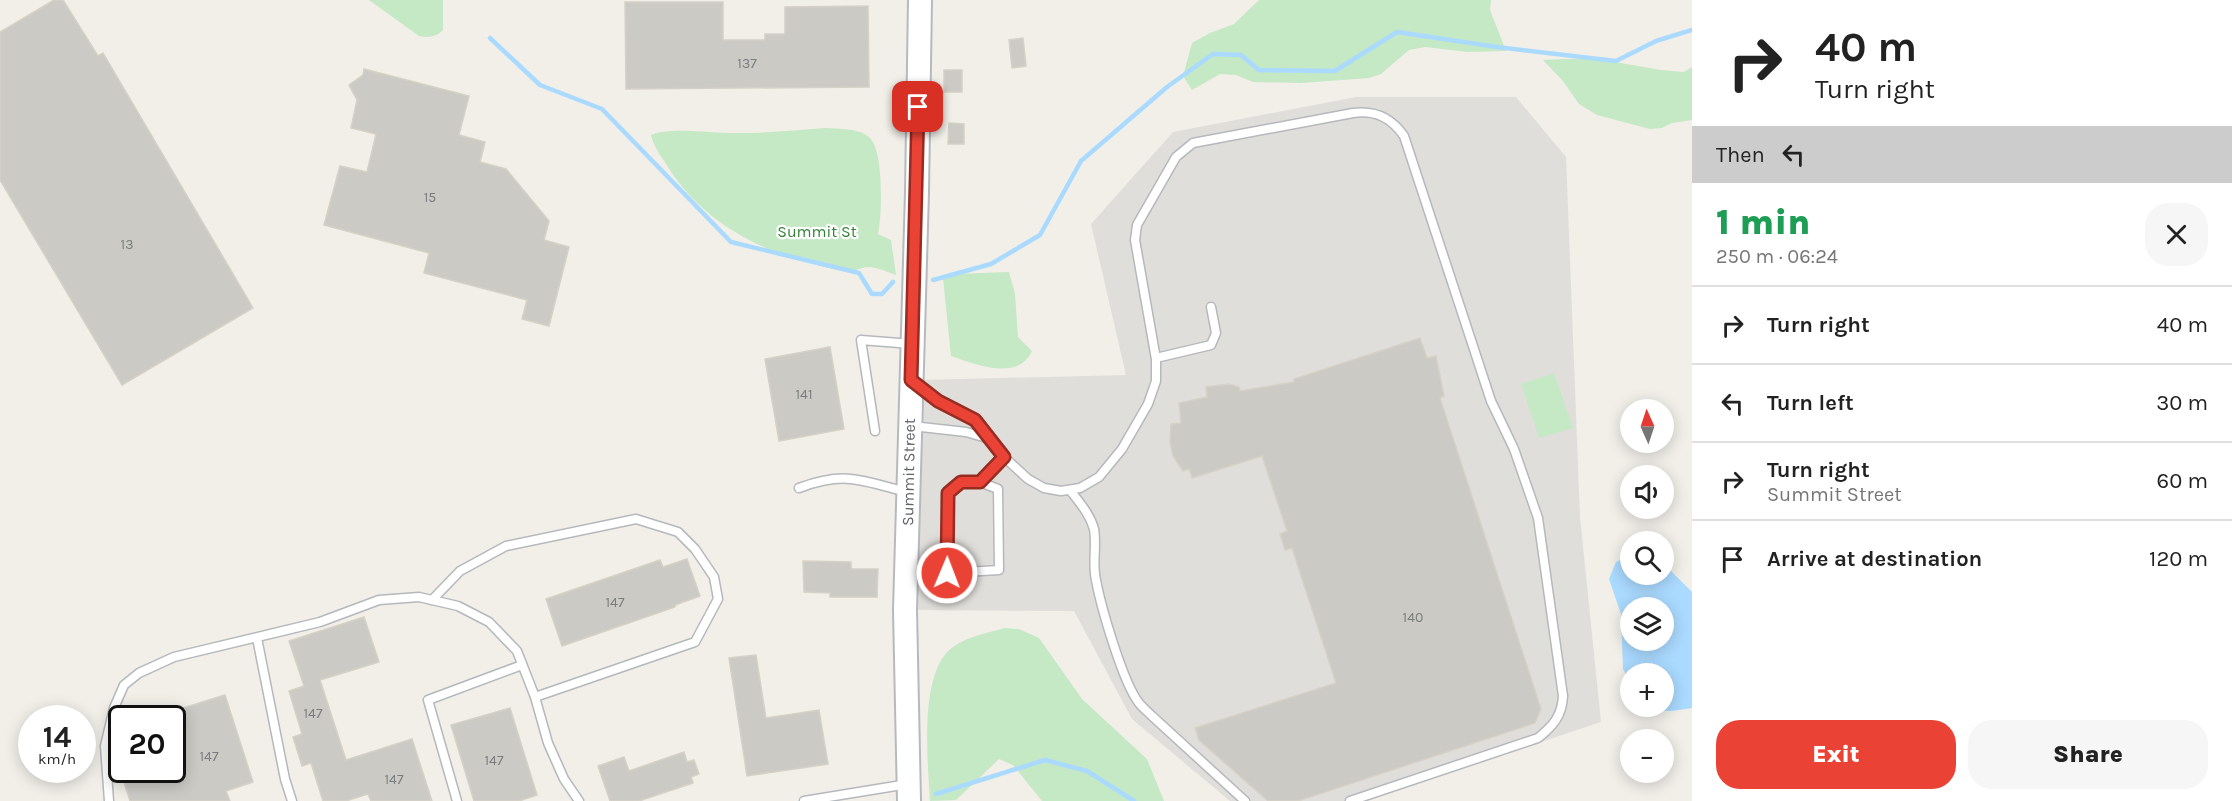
<!DOCTYPE html>
<meta charset="utf-8">
<style>
:root{--surface:#fff;--page:#f6f6f6;--text:#222;--muted:#767676;--line:#e0e0e0;--accent:#ea4335}
body{margin:0;font-family:Karla,sans-serif;background:var(--page);color:var(--text);height:100vh;display:flex;flex-direction:column;font-size:22px;white-space:nowrap}
*{box-sizing:border-box;margin:0}
p{font-size:20px;color:var(--muted)}
.icon{flex:none;width:33px;height:33px;fill:none;stroke:currentColor;stroke-width:2;stroke-linecap:round;stroke-linejoin:round}
.map{position:relative;flex:1;overflow:hidden}
.details{display:flex;flex-direction:column;background:var(--surface);width:540px}
.details>*{flex:none}
.hud{background:#fff;color:var(--text);overflow:hidden}
.needle{width:39px;rotate:357deg}
.buttons{position:absolute;left:1620px;top:399px;display:grid;gap:12px}
.buttons a{display:grid;place-items:center;width:54px;height:54px;border-radius:50%;background:var(--surface);box-shadow:0 3px 15px #0003;font-size:30px}
.speed{position:absolute;left:18px;top:705px;display:flex;gap:12px;font-size:30px;font-weight:700;text-align:center}
.speed>*{display:grid;place-content:center;width:78px;height:78px;border-radius:50%;background:var(--surface);box-shadow:0 3px 15px #0003;line-height:1}
.speed small{font-size:15px;font-weight:400}
.speed .limit{border:3px solid #111;border-radius:9px;background:#fff;color:#111}
.pin{position:absolute;display:grid;place-items:center;width:51px;height:51px;color:#fff;margin:-26px;border-radius:12px;box-shadow:0 3px 9px #0006}
.me{position:absolute;width:66px;margin:-33px;rotate:1deg;stroke-linejoin:round;filter:drop-shadow(0 0 4px #0008)}
.turn{display:flex;align-items:center;gap:21px;height:126px;padding:0 24px;font-size:27px}
.turn .icon{width:78px;height:78px;stroke-width:2.5}
.turn b{display:block;font-size:42px;line-height:51px}
.then{display:flex;align-items:center;height:57px;padding:0 24px;background:#0003;gap:12px;font-size:22px}
.round{display:grid;place-items:center;flex:none;width:63px;height:63px;border-radius:24px;background:var(--page)}
.summary{display:flex;align-items:center;justify-content:space-between;height:102px;padding:0 24px}
h1{font-size:36px;font-weight:800;line-height:45px;color:#1e9e55}
.button{display:flex;gap:12px;margin-top:auto;padding:12px 24px}
.button a{flex:1;height:69px;border-radius:24px;background:var(--accent);color:#fff;font-size:24px;font-weight:800;line-height:69px;text-align:center}
.button a+a{background:var(--page);color:var(--text)}
ul{padding:0;list-style:none}
li{display:flex;align-items:center;gap:18px;height:78px;padding:0 24px;border-top:2px solid var(--line)}
li div{flex:1}
li b{display:block;font-size:22px}
li em{font-style:normal}
main{display:flex;flex:1;min-height:0}
.map>svg:first-child{display:block}
.industrial{fill:#e0deda}
.green{fill:#c5e8c5}
.water{fill:#aadaff;fill-rule:evenodd}
.lines{fill:none;stroke-linecap:round;stroke-linejoin:round}
.stream{stroke:#aadaff;stroke-width:4.5}
.building{fill:#cccac5;stroke:#d6d1c6;stroke-width:1.5}
.lane-casing{stroke:#b5b8bc;stroke-width:11}
.secondary-casing{stroke:#b6babf;stroke-width:26}
.lane{stroke:#fff;stroke-width:8}
.secondary{stroke:#fff;stroke-width:22}
.route-casing{stroke:#982c22;stroke-width:15}
.route{stroke:#ea4335;stroke-width:10}
.labels{text-anchor:middle;stroke-width:4.5;stroke-linejoin:round;paint-order:stroke}
.number-label{font-size:14px;fill:#7a7d7f}
.park-label{font-size:16px;fill:#348238;stroke:#fff}
.street-label{font-size:16px;fill:#5f6368;stroke:#fff}
</style>
<main>
<div class="map">
<svg width="1692" height="801" viewBox="0 0 1692 801">
<rect width="100%" height="100%" fill="#f1efe8"/>
<path class="industrial" d="M1356 97H1516L1566 157 1580 517 1601 722 1364 801H1230L1132 719 1074 611 915 610 918 380 1126 375 1091 224 1173 132Z"/>
<g class="green">
<path d="M369 0H443V30C436 37 429 38 419 36Z"/>
<path d="M1259 0H1491L1490 10 1506 51 1468 52 1425 47 1409 50 1381 74 1369 78 1301 83 1253 82 1236 75 1220 74 1192 90 1183 76 1192 43 1210 33 1234 24Z"/>
<path d="M1592 58 1661 70 1684 72 1692 67V120L1672 123 1662 128 1650 129 1597 115 1579 104 1563 81 1543 60Z"/>
<path d="M825 128C839 129 860 128 870 138 884 152 882 216 878 234L891 240 896 275C888 272 879 268 870 267 862 266 853 273 844 271 774 258 707 229 668 167 662 157 653 146 651 135 669 126 718 134 740 133 769 133 797 130 825 128Z"/>
<path d="M1009 272 1015 294 1018 337 1032 351C1018 382 975 364 951 356L943 278 956 274Z"/>
<path d="M1554 373 1573 428 1539 438 1521 384Z"/>
<path d="M1005 628 1019 629 1039 638 1082 699 1147 759 1164 801H1042L1013 765 999 759 956 800 930 801C928 762 918 672 953 647 968 636 988 633 1005 628Z"/>
</g>
<path class="water" d="M1630 555V574H1664V564L1692 592V708C1678 710 1662 714 1650 707L1664 706V674H1630V682L1623 669 1621 614 1609 579 1616 562ZM1630 608H1664V640H1630Z"/>
<g class="lines">
<g class="stream">
<path d="M490 38 540 85 602 109 731 242 859 273 872 294H882L893 282"/>
<path d="M933 280 991 264 1040 235 1081 161 1167 87 1213 54 1241 55 1259 70 1335 71 1397 32 1497 47 1616 61 1656 41 1692 30"/>
<path d="M936 794 1045 760 1087 771 1134 801"/>
</g>
</g>
<g class="building">
<path d="M54 0H63L98 56 103 53 253 308 122 385 0 180V32Z"/>
<path d="M625 2H723V40H765V34H785V7L868 6 869 87 626 89Z"/>
<path d="M1023 38 1026 66 1012 68 1009 40Z"/>
<path d="M364 69 469 96 459 135 485 142 480 162 506 169 549 221 544 240 569 247 549 326 522 319 527 300 424 273 429 253 324 225 340 166 367 172 376 134 351 128 357 100 349 85 363 75Z"/>
<rect x="944" y="70" width="18" height="22"/>
<path d="M949 123 964 124V144H948Z"/>
<path d="M1420 338 1427 358 1436 356 1444 396 1440 398 1541 709 1535 723 1298 801H1268L1199 740 1195 728 1336 683 1292 548 1285 550 1280 534 1287 531 1262 456 1192 478 1189 469 1183 471 1173 456 1170 442 1171 424 1181 423 1179 403 1207 397 1206 387 1229 384 1239 387 1240 391 1294 382V379Z"/>
<path d="M830 347 844 429 779 441 765 359Z"/>
<path d="M687 559 700 596 675 605V607L562 646 546 599 660 560 663 567Z"/>
<path d="M803 561 851 562V569H878L877 597H830V593L804 592Z"/>
<path d="M364 617 379 662 320 680 346 760 412 739 432 801H371L368 794 346 801H323L311 763 302 766 293 737 302 734 289 691 304 686 289 641Z"/>
<path d="M756 655 766 718 819 710 828 764 747 776 729 658Z"/>
<path d="M225 695 253 782 226 791 230 801H130L120 770H172V724L184 720 180 709Z"/>
<path d="M510 708 537 795 519 801H474L451 725Z"/>
<path d="M684 752 687 762 694 760 699 774 691 777 693 783 639 801H610L598 766 624 757 629 771Z"/>
</g>
<g class="lines">
<defs>
<g id="lane">
<path d="M1156 358 1211 345 1216 333 1211 307"/>
<path d="M916 384 938 401 975 420 1004 457 1028 479 1044 488 1061 491 1080 488 1099 477 1122 449 1148 404 1156 381V359L1135 240 1137 225 1176 157 1193 143 1353 113C1375 110 1391 117 1404 136L1491 401 1514 449 1538 518 1563 696C1562 716 1553 726 1538 738L1350 801"/>
<path d="M912 426 966 432 990 439"/>
<path d="M875 431 861 340 912 344"/>
<path d="M980 482H961L948 493 947 573 999 570 998 489 980 482 1004 457"/>
<path d="M799 488C845 471 861 480 906 492"/>
<path d="M1070 490C1079 502 1090 514 1094 529 1097 546 1092 564 1096 580 1101 607 1123 683 1139 703 1143 708 1148 712 1152 716L1245 801"/>
<path d="M432 600 460 571 506 546 636 519 678 532 695 549 714 577 718 599 695 642 535 697"/>
<path d="M257 638 285 779 292 801"/>
<path d="M109 801 105 746 114 708 124 685 139 673 174 657 320 622 379 600 419 597 458 606 489 622 517 651 535 697 548 743 564 779 579 801"/>
<path d="M457 801 428 700 522 665"/>
<path d="M804 801 908 784"/>
</g>
<path id="secondary" d="M909 801 905 610 917 192 920 0"/>
</defs>
<use href="#lane" class="lane-casing"/>
<use href="#secondary" class="secondary-casing"/>
<use href="#lane" class="lane"/>
<use href="#secondary" class="secondary"/>
</g>
<g class="lines">
<defs>
<path id="route" d="M918 107 911 380 938 401 975 420 1004 457 980 482H961L948 493 947 573"/>
</defs>
<use href="#route" class="route-casing"/>
<use href="#route" class="route"/>
</g>
<g class="labels">
<g class="number-label">
<text x="747" y="68">137</text>
<text x="430" y="202">15</text>
<text x="127" y="249">13</text>
<text x="804" y="399">141</text>
<text x="615" y="607">147</text>
<text x="1413" y="622">140</text>
<text x="313" y="718">147</text>
<text x="209" y="761">147</text>
<text x="494" y="765">147</text>
<text x="394" y="784">147</text>
</g>
<g class="park-label">
<text x="817" y="237">Summit St</text>
</g>
<g class="street-label">
<text transform="translate(908 472) rotate(-89)" y="6">Summit Street</text>
</g>
</g>
</svg>
<div class="buttons">
<a><svg class="needle" viewBox="-14 -14 28 28"><path d="M0-13l5 13h-10z" fill="#e53935"/><path d="M0 13l5-13h-10z" fill="#767676"/></svg></a>
<a><svg class="icon" aria-label="sound" viewBox="0 0 24 24"><path d="M4 9h4l5-4v14l-5-4H4zM17 9q2 3 0 6"/></svg></a>
<a><svg class="icon" aria-label="search" viewBox="0 0 24 24"><circle cx="10" cy="10" r="6"/><path d="M15 15l6 6"/></svg></a>
<a><svg class="icon" aria-label="layers" viewBox="0 0 24 24"><path d="M12 4l9 5-9 5-9-5zM3 14l9 5 9-5"/></svg></a>
<a>+</a>
<a>−</a>
</div>
<div class="speed"><div>14<small>km/h</small></div><div class="limit">20</div></div>
<div class="pin" style="left:918px;top:107px;background:#d93025"><svg class="icon" aria-label="arrive" viewBox="0 0 24 24"><path d="M6 21V4h12l-3 4 3 4H6"/></svg></div>
<svg class="me" style="left:947px;top:573px" viewBox="-20 -20 40 40"><circle r="17" fill="#ea4335" stroke="#fff" stroke-width="3"/><path d="M0-11L8 9 0 5-8 9z" fill="#fff"/></svg>
</div>
<section class="details">
<div class="hud">
<div class="turn"><svg class="icon" aria-label="right" viewBox="0 0 24 24"><path d="M7 20v-9h11M14 6l5 5-5 5"/></svg><div><b>40 m</b>Turn right</div></div>
<div class="then">Then<svg class="icon" aria-label="left" viewBox="0 0 24 24"><path d="M17 20v-9H6M10 6l-5 5 5 5"/></svg></div>
</div>
<div class="summary"><div><h1>1 min</h1><p>250 m · 06:24</p></div><a class="round"><svg class="icon" aria-label="close" viewBox="0 0 24 24"><path d="M6 6l12 12M18 6L6 18"/></svg></a></div>
<ul>
<li><svg class="icon" aria-label="right" viewBox="0 0 24 24"><path d="M7 20v-9h11M14 6l5 5-5 5"/></svg><div><b>Turn right</b></div><em>40 m</em></li>
<li><svg class="icon" aria-label="left" viewBox="0 0 24 24"><path d="M17 20v-9H6M10 6l-5 5 5 5"/></svg><div><b>Turn left</b></div><em>30 m</em></li>
<li><svg class="icon" aria-label="right" viewBox="0 0 24 24"><path d="M7 20v-9h11M14 6l5 5-5 5"/></svg><div><b>Turn right</b><p>Summit Street</p></div><em>60 m</em></li>
<li><svg class="icon" aria-label="arrive" viewBox="0 0 24 24"><path d="M6 21V4h12l-3 4 3 4H6"/></svg><div><b>Arrive at destination</b></div><em>120 m</em></li>
</ul>
<div class="button"><a>Exit</a><a>Share</a></div>
</section>
</main>
